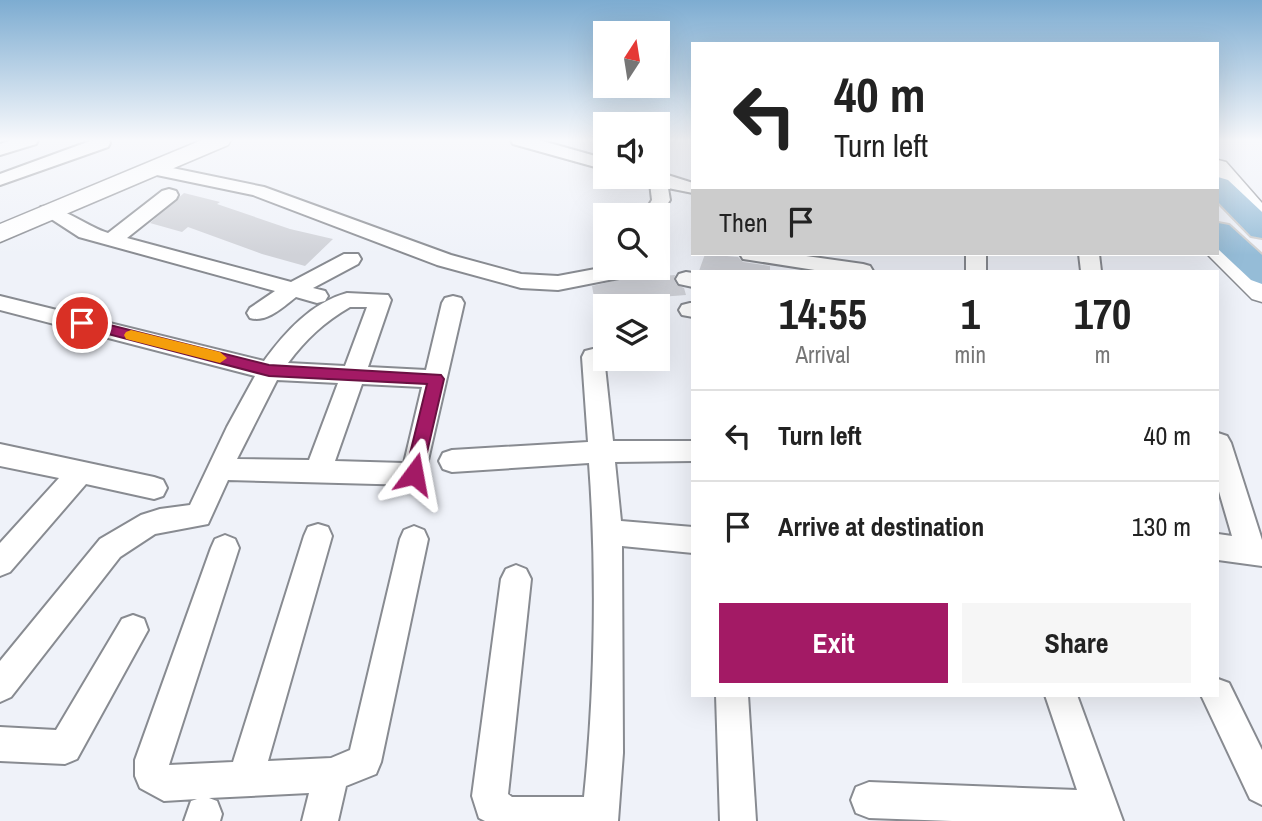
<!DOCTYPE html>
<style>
:root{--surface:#fff;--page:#f6f6f6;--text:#222;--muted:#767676;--line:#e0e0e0;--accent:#a31a65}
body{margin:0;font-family:"Archivo Narrow",sans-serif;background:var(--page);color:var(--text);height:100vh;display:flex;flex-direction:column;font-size:26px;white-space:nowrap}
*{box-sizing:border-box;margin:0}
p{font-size:23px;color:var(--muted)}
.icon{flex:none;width:38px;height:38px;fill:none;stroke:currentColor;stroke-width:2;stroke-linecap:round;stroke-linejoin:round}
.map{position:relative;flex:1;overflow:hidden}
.drawer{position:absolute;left:691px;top:270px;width:528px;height:427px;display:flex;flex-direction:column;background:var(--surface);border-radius:0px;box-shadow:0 7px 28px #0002}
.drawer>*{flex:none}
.guide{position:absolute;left:691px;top:42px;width:528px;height:214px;border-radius:0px;box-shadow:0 7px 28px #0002;background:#fff;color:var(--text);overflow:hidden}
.needle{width:46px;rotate:12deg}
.fabs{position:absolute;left:593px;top:21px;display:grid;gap:14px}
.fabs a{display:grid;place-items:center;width:77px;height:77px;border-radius:0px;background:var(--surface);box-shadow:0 7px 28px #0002;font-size:35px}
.pin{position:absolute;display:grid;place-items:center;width:60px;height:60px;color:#fff;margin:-30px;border:4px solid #fff;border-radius:50%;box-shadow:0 2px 7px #0007}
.me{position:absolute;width:77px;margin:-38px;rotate:13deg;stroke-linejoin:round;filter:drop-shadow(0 0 5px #0008)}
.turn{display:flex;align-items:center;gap:24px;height:147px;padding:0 28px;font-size:32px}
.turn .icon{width:91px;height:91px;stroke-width:2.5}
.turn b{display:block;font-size:49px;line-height:60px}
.then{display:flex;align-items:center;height:66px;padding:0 28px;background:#0003;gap:14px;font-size:26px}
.eta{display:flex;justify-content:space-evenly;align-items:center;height:119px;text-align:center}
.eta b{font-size:42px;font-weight:800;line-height:49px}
.action{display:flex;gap:14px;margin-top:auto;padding:14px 28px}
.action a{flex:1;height:80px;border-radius:0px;background:var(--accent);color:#fff;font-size:28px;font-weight:800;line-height:80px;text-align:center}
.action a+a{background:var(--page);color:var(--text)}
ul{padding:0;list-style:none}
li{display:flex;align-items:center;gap:21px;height:91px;padding:0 28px;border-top:2px solid var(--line)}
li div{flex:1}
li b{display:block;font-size:26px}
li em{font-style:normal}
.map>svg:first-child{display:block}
.building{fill:#d0d2d8}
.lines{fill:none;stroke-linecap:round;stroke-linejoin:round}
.minor-casing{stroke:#888b91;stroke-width:4}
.tertiary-casing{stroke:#888b91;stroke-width:3}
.primary-casing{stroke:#cfcfcf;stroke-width:4}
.minor{fill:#fff;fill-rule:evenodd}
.tertiary{fill:#fff;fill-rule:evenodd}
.primary{fill:#95bcd7;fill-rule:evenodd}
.route{fill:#a31a65;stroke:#6a1142;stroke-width:2}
.slow{fill:#f59e0b}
</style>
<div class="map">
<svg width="1262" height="821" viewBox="0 0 1262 821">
<rect width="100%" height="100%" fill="#eff2f9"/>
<g class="building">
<path d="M184 193 220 202 217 204 290 229 333 239 305 266 262 254 188 227 182 232 150 223Z"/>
<path d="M705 254 738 257 743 262 770 266V271H699Z"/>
<path d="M675 275 674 280 677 285 684 288 686 295 595 302 592 286 622 279Z"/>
</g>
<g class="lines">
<defs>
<g id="minor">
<path d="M12 140H38L36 144 0 155V144Z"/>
<path d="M93 140H109L110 143 108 147 0 185V174Z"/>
<path d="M511 140H539L606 159V170L513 144Z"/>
<path d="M158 165 264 187 451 255 521 274 558 276 606 267 630 268 619 278 558 290 521 288 437 265 253 195 152 174 149 170 152 166Z"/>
<path d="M658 172 693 183V193L668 188 670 200 658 219V215H643L652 200 650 183 641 181 638 177H658Z"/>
<path d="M169 189 176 191 178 195 176 199 127 238 291 282 344 254H358L361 259 358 264 313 288 325 291 328 296 325 301 317 303 296 297C283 307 267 323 250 318L247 313 250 308 275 291 79 237 39 211 41 207C58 203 89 228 108 233L162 191Z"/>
<path d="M740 254H792L863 264 870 266 873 271H821L750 260 743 259Z"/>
<rect x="966" y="254" width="20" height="17"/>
<path d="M1079 254H1099L1101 271H1081Z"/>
<path d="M686 272 693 273V287L679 284 676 279 679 274Z"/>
<path d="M347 293 388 295 391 300 368 367 426 370 442 303 445 298 453 296 461 298 464 303 423 482 414 485 228 480 208 524 155 534 120 557 11 697 0 702V661L100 539 141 515 160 509 190 505 227 427 255 376 0 310V296L264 361C285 332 311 303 347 293ZM350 307H367L345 366 288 363C306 339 324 322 350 307ZM277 380 338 383 309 460 237 459ZM362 384 422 387 404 463 335 461Z"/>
<path d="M690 303H693V317L682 315 679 310 682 305Z"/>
<path d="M593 349 601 351 604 357 613 441H693V461L615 462 621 521 693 527V553L622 546 623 753 618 821H485L479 818 472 796 501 579 506 569 516 565 526 569 531 579 508 794 512 797H584C595 690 597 570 589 463L452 472 443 469 439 461 443 453 452 450 588 442 582 357 585 351Z"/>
<path d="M1218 433 1227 436 1231 443 1262 540V566L1218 560V534L1232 536 1218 488Z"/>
<path d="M0 444 154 477 163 480 167 488 163 496 154 499 86 484 10 572 0 576V543L59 478 0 466Z"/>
<path d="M318 524 328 527 332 536 268 761 331 758 350 750 400 539 404 530 414 526 424 530 428 539 381 762 376 774 346 786 338 821H302L309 793 209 798 217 801 222 814 220 821H184L191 801 197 799 164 801 140 788 135 776V760L211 548 215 539 225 535 235 539 239 548 169 765 233 762 304 536 308 527Z"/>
<path d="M133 615 144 619 148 630 77 759 65 764 0 761V727L56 730 122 619Z"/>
<path d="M1218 679 1229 683 1262 750V805L1250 799 1201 695H1218Z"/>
<path d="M716 695H748L756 821H720Z"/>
<path d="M1045 695H1077L1123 821H952L869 818 856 813 851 800 856 787 869 782 1077 790Z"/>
</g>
<g id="tertiary">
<path d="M202 140H231L228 145 0 242V224Z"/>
<path d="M1218 160 1226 162 1262 203V221L1246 220 1243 211 1218 181Z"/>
<path d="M1218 242 1227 244 1262 277V302L1252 299 1209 256 1208 254H1218Z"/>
</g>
<g id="primary">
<path d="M1218 177 1228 180 1262 212V238L1251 236 1218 202Z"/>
<path d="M1218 223 1229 225 1262 255V284L1251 280 1218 249Z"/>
</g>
</defs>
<use href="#minor" class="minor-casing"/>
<use href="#tertiary" class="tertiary-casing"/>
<use href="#primary" class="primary-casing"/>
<use href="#minor" class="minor"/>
<use href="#tertiary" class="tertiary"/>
<use href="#primary" class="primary"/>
</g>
<linearGradient id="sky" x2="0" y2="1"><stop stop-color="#7dacd1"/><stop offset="0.55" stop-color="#f8f9fc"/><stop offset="1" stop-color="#f8f9fc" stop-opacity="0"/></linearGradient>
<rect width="1262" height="255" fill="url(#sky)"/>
<path class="route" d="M82 318 269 365 441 375 444 379 422 474 420 479H408L405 474 427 384 269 376 77 326 75 323Z"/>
<path class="slow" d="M131 330 220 352 227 358 220 363 126 339 124 335 126 332Z"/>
</svg>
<div class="fabs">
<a><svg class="needle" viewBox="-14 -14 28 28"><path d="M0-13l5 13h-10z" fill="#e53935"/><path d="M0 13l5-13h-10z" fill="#767676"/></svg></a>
<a><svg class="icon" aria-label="sound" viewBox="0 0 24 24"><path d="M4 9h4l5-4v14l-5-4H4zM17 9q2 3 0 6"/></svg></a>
<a><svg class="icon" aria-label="search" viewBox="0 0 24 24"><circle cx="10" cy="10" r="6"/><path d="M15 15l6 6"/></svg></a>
<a><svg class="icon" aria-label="layers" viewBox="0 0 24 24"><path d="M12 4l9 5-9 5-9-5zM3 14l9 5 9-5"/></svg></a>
</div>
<div class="pin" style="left:82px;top:323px;background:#d93025"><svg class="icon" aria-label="arrive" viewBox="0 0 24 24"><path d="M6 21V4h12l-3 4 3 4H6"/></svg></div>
<svg class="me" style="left:414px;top:474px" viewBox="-20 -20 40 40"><path d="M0-17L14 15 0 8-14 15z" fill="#a31a65" stroke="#fff" stroke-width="4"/></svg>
<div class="guide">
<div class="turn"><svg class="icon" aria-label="left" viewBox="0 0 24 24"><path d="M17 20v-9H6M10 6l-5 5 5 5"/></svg><div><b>40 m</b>Turn left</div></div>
<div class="then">Then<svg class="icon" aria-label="arrive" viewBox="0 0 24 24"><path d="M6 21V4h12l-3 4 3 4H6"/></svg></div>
</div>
<section class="drawer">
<div class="eta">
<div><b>14:55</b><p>Arrival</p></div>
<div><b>1</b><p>min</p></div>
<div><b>170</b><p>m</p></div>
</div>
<ul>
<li><svg class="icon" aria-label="left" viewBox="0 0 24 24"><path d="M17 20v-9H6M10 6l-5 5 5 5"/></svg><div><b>Turn left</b></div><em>40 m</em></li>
<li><svg class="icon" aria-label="arrive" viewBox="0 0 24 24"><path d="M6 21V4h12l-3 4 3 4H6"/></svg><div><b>Arrive at destination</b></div><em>130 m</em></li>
</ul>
<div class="action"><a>Exit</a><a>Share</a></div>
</section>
</div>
